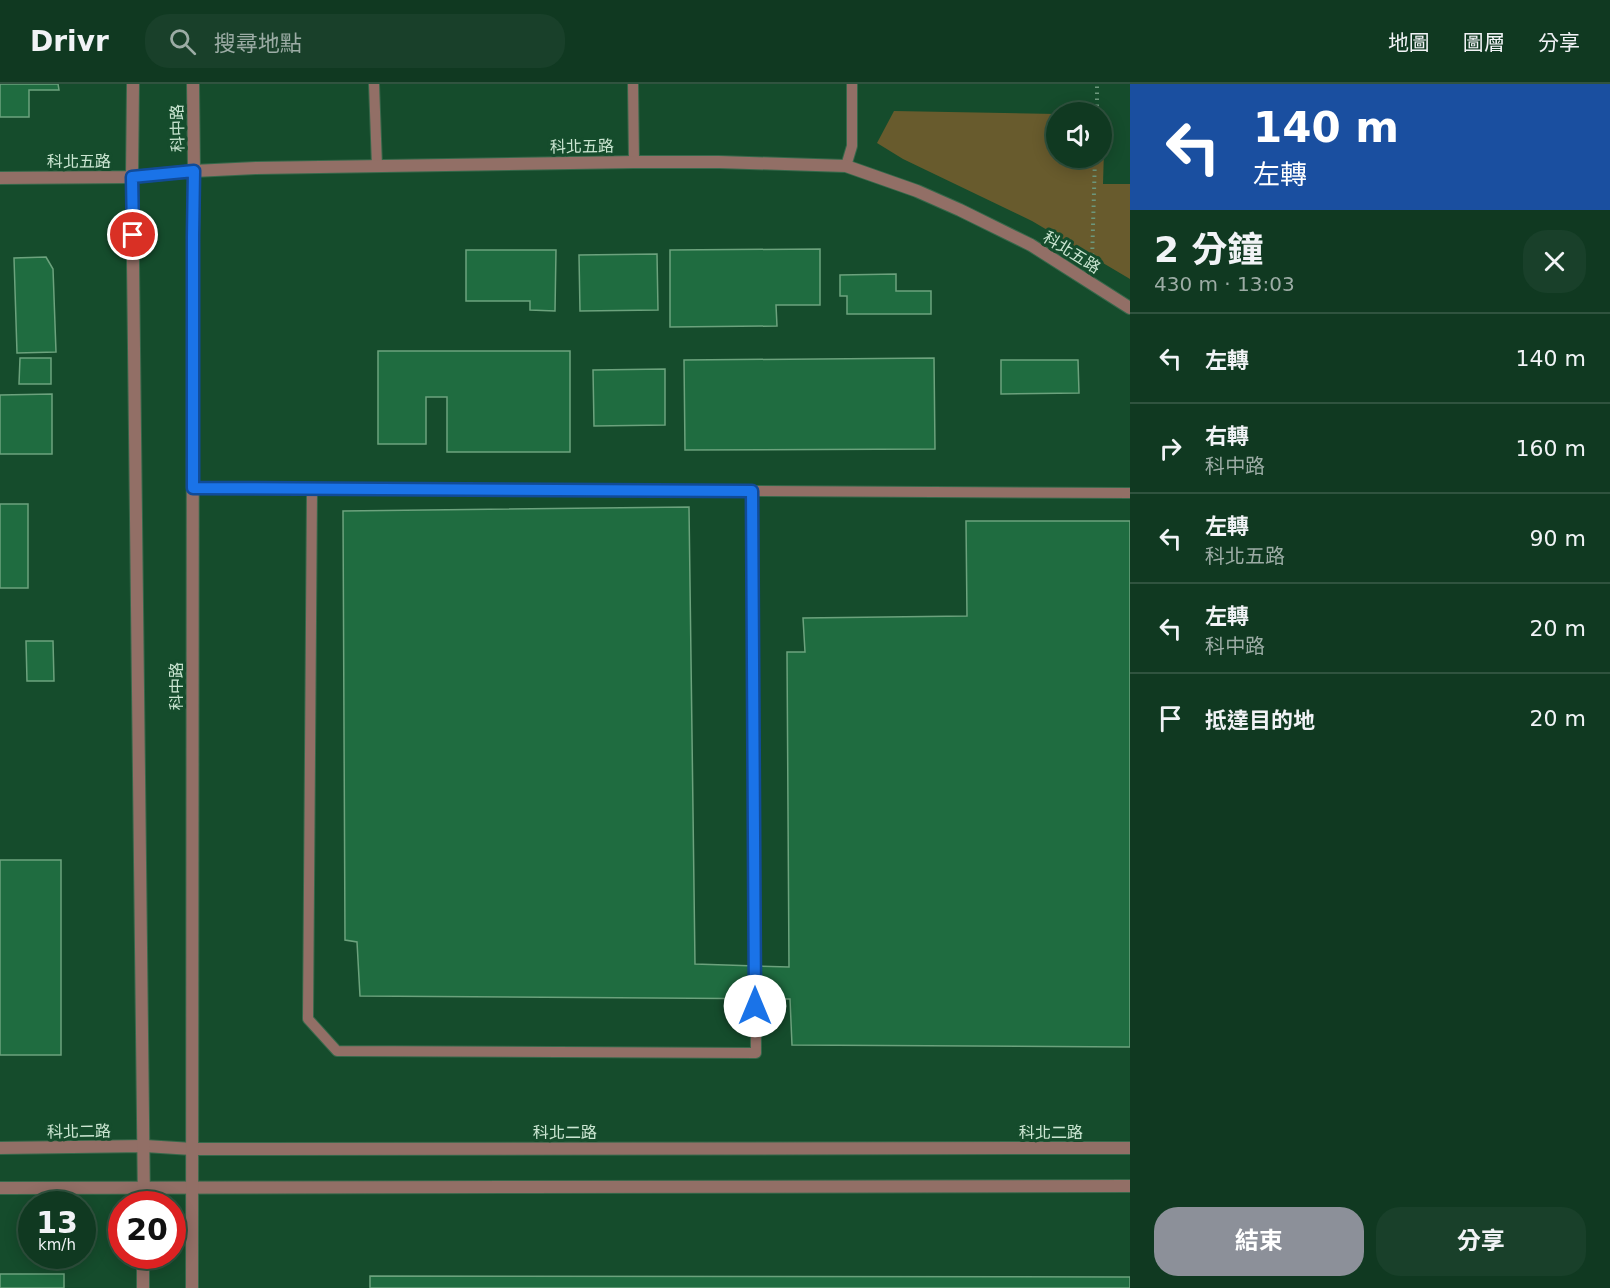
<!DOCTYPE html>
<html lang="zh-TW">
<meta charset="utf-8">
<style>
:root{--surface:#103921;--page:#19402a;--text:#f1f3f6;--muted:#9caca5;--line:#30533f;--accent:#8c9099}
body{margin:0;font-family:"DejaVu Sans","Noto Sans TC",sans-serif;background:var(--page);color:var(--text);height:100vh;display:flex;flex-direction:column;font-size:22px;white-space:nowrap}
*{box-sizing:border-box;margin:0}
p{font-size:20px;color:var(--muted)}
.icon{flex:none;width:33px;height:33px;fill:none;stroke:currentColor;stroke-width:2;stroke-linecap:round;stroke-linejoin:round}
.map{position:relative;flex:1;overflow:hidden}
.side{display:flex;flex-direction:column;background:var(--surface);width:480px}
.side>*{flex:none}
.hud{background:#1a4fa0;color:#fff;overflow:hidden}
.controls{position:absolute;left:1046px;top:18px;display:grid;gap:12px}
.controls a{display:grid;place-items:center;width:66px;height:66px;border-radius:50%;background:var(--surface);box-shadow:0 3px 15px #0003,0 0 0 2px var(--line);font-size:30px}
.speed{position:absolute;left:18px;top:1107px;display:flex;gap:12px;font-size:30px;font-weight:700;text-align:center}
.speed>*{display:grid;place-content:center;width:78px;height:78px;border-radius:50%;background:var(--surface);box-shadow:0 3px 15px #0003,0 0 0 2px var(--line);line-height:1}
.speed small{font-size:15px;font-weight:400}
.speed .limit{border:9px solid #d22;background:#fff;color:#111}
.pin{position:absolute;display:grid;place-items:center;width:51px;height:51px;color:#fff;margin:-26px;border:3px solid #fff;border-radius:50%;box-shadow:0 2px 6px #0007}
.me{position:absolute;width:66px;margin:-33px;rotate:0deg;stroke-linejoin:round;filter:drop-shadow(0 0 4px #0008)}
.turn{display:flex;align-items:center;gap:21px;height:126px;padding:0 24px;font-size:27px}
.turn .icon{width:78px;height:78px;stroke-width:2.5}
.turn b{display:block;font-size:42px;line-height:51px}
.round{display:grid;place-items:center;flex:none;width:63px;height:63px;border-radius:24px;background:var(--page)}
.head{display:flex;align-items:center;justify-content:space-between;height:102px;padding:0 24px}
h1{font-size:36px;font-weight:700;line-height:45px}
.primary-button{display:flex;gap:12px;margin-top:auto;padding:12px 24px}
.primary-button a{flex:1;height:69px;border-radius:24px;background:var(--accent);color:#fff;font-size:24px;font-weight:700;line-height:69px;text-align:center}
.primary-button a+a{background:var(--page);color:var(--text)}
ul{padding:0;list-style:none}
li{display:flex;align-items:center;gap:18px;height:90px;padding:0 24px;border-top:2px solid var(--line)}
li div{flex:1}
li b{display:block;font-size:22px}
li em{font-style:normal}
header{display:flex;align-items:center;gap:36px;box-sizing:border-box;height:84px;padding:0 30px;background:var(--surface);border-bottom:2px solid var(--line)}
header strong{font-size:28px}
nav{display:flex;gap:33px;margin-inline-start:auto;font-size:21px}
.search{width:420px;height:54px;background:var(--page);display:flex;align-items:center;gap:15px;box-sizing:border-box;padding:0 21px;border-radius:24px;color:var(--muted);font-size:22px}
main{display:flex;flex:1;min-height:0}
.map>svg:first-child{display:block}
.green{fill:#685b2d}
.building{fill:#1f6c40;stroke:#6ca27d;stroke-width:1.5}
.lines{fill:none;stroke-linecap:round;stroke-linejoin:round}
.service-casing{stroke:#36684a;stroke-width:12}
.minor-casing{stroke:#36684a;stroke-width:14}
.tertiary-casing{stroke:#36684a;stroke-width:14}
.path{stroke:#6d977c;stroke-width:4;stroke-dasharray:1.5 4.5;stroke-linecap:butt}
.service{stroke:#926f66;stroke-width:10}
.minor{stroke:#926f66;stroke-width:12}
.tertiary{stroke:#926f66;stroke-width:12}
.route-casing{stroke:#114b97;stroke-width:15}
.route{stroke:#1a73e8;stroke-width:10}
.labels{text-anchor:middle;stroke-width:6;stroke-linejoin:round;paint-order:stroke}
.street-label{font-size:16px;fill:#cae5d1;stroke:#154c2c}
</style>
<header>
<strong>Drivr</strong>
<div class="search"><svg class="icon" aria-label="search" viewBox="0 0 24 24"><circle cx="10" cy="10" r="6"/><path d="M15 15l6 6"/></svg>搜尋地點</div>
<nav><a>地圖</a><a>圖層</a><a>分享</a></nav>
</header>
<main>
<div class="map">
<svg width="1130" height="1204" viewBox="0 0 1130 1204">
<rect width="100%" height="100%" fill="#154c2c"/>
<path class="green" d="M894 27 1056 30V74H1101V31H1105L1103 100H1130V195L1032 137 903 75 877 59Z"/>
<g class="building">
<path d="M0 0H58L59 6H29V33H0Z"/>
<path d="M820 165V221H776L777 242 670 243V166Z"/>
<path d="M466 166H556L555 227 530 226V217H466Z"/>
<path d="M657 170 658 226 580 227 579 171Z"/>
<path d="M46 173 53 185 56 268 17 269 14 174Z"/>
<path d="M896 190V207H931V230H847V212H840V191Z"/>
<path d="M378 267H570V368H447V313H426V360H378Z"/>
<path d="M20 274H51V300H19Z"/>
<path d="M934 274 935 365 685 366 684 276Z"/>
<path d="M1001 276H1078L1079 309 1001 310Z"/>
<path d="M665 285V341L594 342 593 286Z"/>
<path d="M52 310V370H0V311Z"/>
<rect x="0" y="420" width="28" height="84"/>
<path d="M689 423 695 880 789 883 787 568H805L803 534 967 532 966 437H1130V963L792 961 790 915 360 912 357 858 345 856 343 427Z"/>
<path d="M26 557H53L54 597H27Z"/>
<rect x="0" y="776" width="61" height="195"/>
<rect x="0" y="1190" width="64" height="14"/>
<path d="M370 1192 1130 1193V1204H370Z"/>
</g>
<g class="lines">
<defs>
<g id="service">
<path d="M374 0 377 82"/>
<path d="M633 0 634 78"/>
<path d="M846 82 852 62V0"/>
<path d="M193 404 1130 409"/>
<path d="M312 405 308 935 337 967 756 969 752 407"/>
</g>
<g id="minor">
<path d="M0 94 132 93 194 87 256 84 634 78H719L846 82 917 107 960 126 1031 161 1130 224"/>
<path d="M0 1064 145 1062 192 1065 1130 1064"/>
<path d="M0 1104 1130 1102"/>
</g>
<g id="tertiary">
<path d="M133 0 132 93 144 1120"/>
<path d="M143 1204V1172"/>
<path d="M192 1204 193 152 194 87 193 0"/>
</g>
</defs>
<use href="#service" class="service-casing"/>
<use href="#minor" class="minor-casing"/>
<use href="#tertiary" class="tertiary-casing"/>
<g class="path">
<path d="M1097 28V0"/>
<path d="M1092 177 1095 74"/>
</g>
<use href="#service" class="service"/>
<use href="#minor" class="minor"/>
<use href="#tertiary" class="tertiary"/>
</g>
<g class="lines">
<defs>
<path id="route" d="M133 151 132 93 194 87 193 152V404L752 407 755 922"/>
</defs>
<use href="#route" class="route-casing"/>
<use href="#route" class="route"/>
</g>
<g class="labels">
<g class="street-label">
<text transform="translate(177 44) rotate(-91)" y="6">科中路</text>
<text transform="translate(582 62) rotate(-1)" y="6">科北五路</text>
<text x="79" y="83">科北五路</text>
<text transform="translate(1072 168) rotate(32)" y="6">科北五路</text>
<text transform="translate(176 602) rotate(-90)" y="6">科中路</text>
<text transform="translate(79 1047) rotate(-1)" y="6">科北二路</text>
<text x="565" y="1054">科北二路</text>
<text x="1051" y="1054">科北二路</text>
</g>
</g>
</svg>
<div class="controls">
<a><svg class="icon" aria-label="sound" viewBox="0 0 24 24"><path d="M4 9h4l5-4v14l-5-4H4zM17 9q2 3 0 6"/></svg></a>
</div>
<div class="speed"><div>13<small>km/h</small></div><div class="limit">20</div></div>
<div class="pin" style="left:133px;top:151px;background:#d93025"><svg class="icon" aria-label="arrive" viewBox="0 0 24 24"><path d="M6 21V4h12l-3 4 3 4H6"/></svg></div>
<svg class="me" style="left:755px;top:922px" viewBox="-20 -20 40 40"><circle r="19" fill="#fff"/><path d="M0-13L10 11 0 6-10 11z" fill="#1a73e8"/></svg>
</div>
<section class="side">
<div class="hud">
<div class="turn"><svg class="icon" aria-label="left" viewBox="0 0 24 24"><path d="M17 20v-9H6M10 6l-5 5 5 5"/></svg><div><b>140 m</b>左轉</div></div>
</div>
<div class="head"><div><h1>2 分鐘</h1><p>430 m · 13:03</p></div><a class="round"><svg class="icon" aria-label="close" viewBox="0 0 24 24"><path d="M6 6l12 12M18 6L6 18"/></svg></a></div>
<ul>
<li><svg class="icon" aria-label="left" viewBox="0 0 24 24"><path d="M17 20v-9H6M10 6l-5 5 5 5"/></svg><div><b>左轉</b></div><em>140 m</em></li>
<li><svg class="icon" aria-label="right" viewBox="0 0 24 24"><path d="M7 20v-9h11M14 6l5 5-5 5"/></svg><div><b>右轉</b><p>科中路</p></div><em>160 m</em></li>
<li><svg class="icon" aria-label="left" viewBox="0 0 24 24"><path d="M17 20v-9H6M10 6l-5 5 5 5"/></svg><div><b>左轉</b><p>科北五路</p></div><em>90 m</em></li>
<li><svg class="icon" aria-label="left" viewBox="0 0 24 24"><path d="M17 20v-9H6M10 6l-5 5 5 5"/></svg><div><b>左轉</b><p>科中路</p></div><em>20 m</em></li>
<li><svg class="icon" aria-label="arrive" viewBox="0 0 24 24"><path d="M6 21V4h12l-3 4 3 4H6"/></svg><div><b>抵達目的地</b></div><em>20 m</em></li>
</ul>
<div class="primary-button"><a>結束</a><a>分享</a></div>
</section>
</main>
